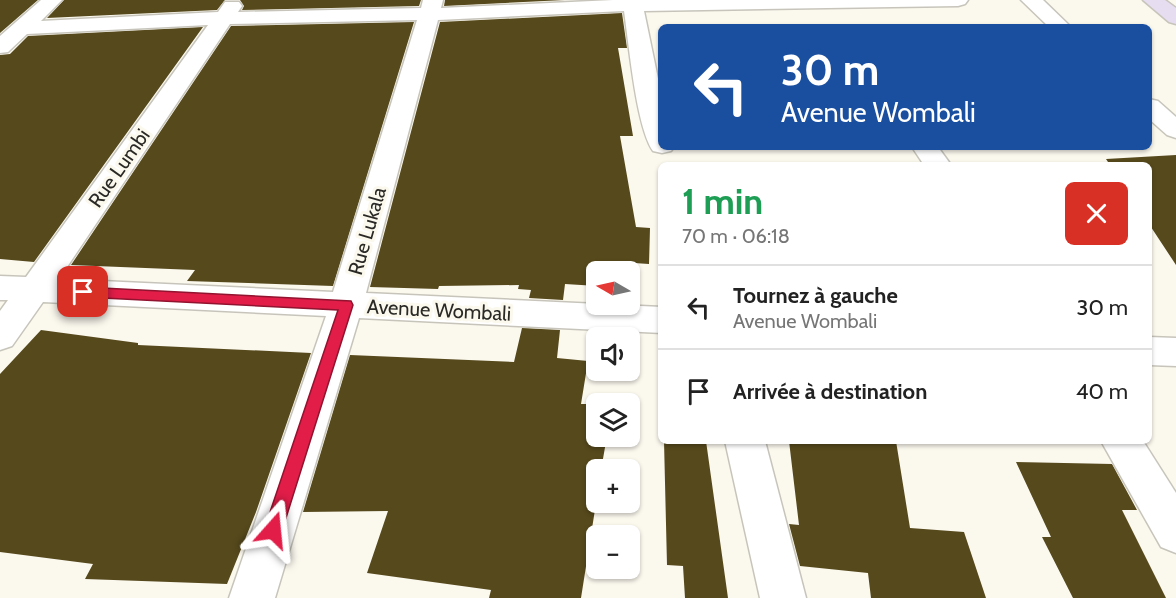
<!DOCTYPE html>
<html lang="fr">
<meta charset="utf-8">
<style>
:root{--surface:#fff;--page:#f2f2f2;--text:#222;--muted:#767676;--line:#e0e0e0}
body{margin:0;font-family:Cabin,sans-serif;background:var(--page);color:var(--text);height:100vh;display:flex;flex-direction:column;font-size:22px;white-space:nowrap}
*{box-sizing:border-box;margin:0}
p{font-size:20px;color:var(--muted)}
.icon{flex:none;width:33px;height:33px;fill:none;stroke:currentColor;stroke-width:2;stroke-linecap:round;stroke-linejoin:round}
.map{position:relative;flex:1;overflow:hidden}
.drawer{position:absolute;left:658px;top:162px;width:494px;height:282px;display:flex;flex-direction:column;background:var(--surface);border-radius:9px;box-shadow:0 2px 4px #0004}
.drawer>*{flex:none}
.guide{position:absolute;left:658px;top:24px;width:494px;height:126px;border-radius:9px;box-shadow:0 2px 4px #0004;background:#1a4fa0;color:#fff;overflow:hidden}
.needle{width:39px;rotate:279deg}
.controls{position:absolute;left:586px;top:261px;display:grid;gap:12px}
.controls a{display:grid;place-items:center;width:54px;height:54px;border-radius:9px;background:var(--surface);box-shadow:0 2px 4px #0004;font-size:30px}
.pin{position:absolute;display:grid;place-items:center;width:51px;height:51px;color:#fff;margin:-26px;border-radius:12px;box-shadow:0 3px 9px #0006}
.me{position:absolute;width:66px;margin:-33px;rotate:18deg;stroke-linejoin:round;filter:drop-shadow(0 0 4px #0008)}
.turn{display:flex;align-items:center;gap:21px;height:126px;padding:0 24px;font-size:27px}
.turn .icon{width:78px;height:78px;stroke-width:2.5}
.turn b{display:block;font-size:42px;line-height:51px}
.round{display:grid;place-items:center;flex:none;width:63px;height:63px;border-radius:9px;background:var(--page)}
.headline{display:flex;align-items:center;justify-content:space-between;height:102px;padding:0 24px}
h1{font-size:36px;font-weight:700;line-height:45px;color:#1e9e55}
ul{padding:0;list-style:none}
li{display:flex;align-items:center;gap:18px;height:84px;padding:0 24px;border-top:2px solid var(--line)}
li div{flex:1}
li b{display:block;font-size:22px}
li em{font-style:normal}
.map>svg:first-child{display:block}
.building{fill:#56491c}
.lines{fill:none;stroke-linecap:round;stroke-linejoin:round}
.street-casing{stroke:#c7c5bb;stroke-width:3}
.secondary-casing{stroke:#c7c5bb;stroke-width:3}
.street{fill:#fff;fill-rule:evenodd}
.secondary{fill:#e7ddf0;fill-rule:evenodd}
.route{fill:#e11d48;stroke:#92132f;stroke-width:1.5}
.labels{text-anchor:middle;stroke-width:6;stroke-linejoin:round;paint-order:stroke}
.street-label{font-size:20px;fill:#2a2925;stroke:#fbf8ee}
</style>
<div class="map">
<svg width="1176" height="598" viewBox="0 0 1176 598">
<rect width="100%" height="100%" fill="#fbf8ee"/>
<g class="building">
<path d="M0 0H38L0 33Z"/>
<path d="M64 0H225L217 10 47 18Z"/>
<path d="M240 0H421L419 6 242 10 244 6Z"/>
<path d="M445 0H565L444 6Z"/>
<path d="M622 13 627 48H618L633 136H620L636 227 650 228 649 264 634 263 630 288V272H597V286L565 284 563 300 529 298 531 290 518 289 519 285 439 286 438 289 370 287 440 22Z"/>
<path d="M414 22 333 286 187 281 195 270 71 265 231 26Z"/>
<path d="M203 27 34 262 0 259V55L10 54 28 36Z"/>
<path d="M1176 155V265L1149 224V165H1110L1106 159Z"/>
<path d="M522 328 560 330 557 358 588 361 581 404H597V436H607L601 470H597V497L581 598H489L491 590 367 573 388 511 303 512 350 355 514 362Z"/>
<path d="M41 330 138 343V345L311 353 256 512 227 584 85 579 93 564 0 552V374Z"/>
<path d="M664 441H706L728 598H685L683 566 667 565Z"/>
<path d="M789 441H896L910 528 964 532 986 598H871L868 573 800 566 789 524 799 525Z"/>
<path d="M1016 462 1112 464 1137 510H1122L1166 598H1073L1042 537H1051Z"/>
</g>
<g class="lines">
<defs>
<g id="street">
<path d="M41 0H62L41 21 218 12 225 2H239L242 6 238 12 421 8 423 0H443L441 8 613 0H968L965 4 958 6 644 11 662 98V147H674L671 151 662 153 653 151C636 126 629 44 624 11L438 20 366 293 662 307V333L359 318 275 598H229L326 316 43 302 12 346 0 350V311L8 300H0V276L26 277 208 25 27 34 8 52 0 53V36ZM417 20 333 292 59 279 230 24Z"/>
<path d="M1021 0H1043L1071 27H1049Z"/>
<path d="M1149 99 1158 101 1176 117V138L1167 135 1149 119Z"/>
<path d="M912 147H938L951 165H924Z"/>
<path d="M1149 337 1176 338V366L1149 365Z"/>
<path d="M725 441H765L806 598H760Z"/>
<path d="M1101 441H1143L1176 493V553L1161 547Z"/>
</g>
<path id="secondary" d="M1143 0H1165L1176 8V24L1169 22Z"/>
</defs>
<use href="#street" class="street-casing"/>
<use href="#secondary" class="secondary-casing"/>
<use href="#street" class="street"/>
<use href="#secondary" class="secondary"/>
</g>
<path class="route" d="M83 287 351 301 353 305 280 537 273 539 267 537 264 530 338 310 83 297 76 292Z"/>
<g class="labels">
<g class="street-label">
<text transform="translate(119 168) rotate(-55)" y="7">Rue Lumbi</text>
<text transform="translate(367 231) rotate(-74)" y="7">Rue Lukala</text>
<text transform="translate(439 310) rotate(3)" y="7">Avenue Wombali</text>
</g>
</g>
</svg>
<div class="controls">
<a><svg class="needle" viewBox="-14 -14 28 28"><path d="M0-13l5 13h-10z" fill="#e53935"/><path d="M0 13l5-13h-10z" fill="#767676"/></svg></a>
<a><svg class="icon" aria-label="sound" viewBox="0 0 24 24"><path d="M4 9h4l5-4v14l-5-4H4zM17 9q2 3 0 6"/></svg></a>
<a><svg class="icon" aria-label="layers" viewBox="0 0 24 24"><path d="M12 4l9 5-9 5-9-5zM3 14l9 5 9-5"/></svg></a>
<a>+</a>
<a>−</a>
</div>
<div class="pin" style="left:83px;top:292px;background:#d93025"><svg class="icon" aria-label="arrive" viewBox="0 0 24 24"><path d="M6 21V4h12l-3 4 3 4H6"/></svg></div>
<svg class="me" style="left:273px;top:530px" viewBox="-20 -20 40 40"><path d="M0-17L14 15 0 8-14 15z" fill="#e11d48" stroke="#fff" stroke-width="4"/></svg>
<div class="guide">
<div class="turn"><svg class="icon" aria-label="left" viewBox="0 0 24 24"><path d="M17 20v-9H6M10 6l-5 5 5 5"/></svg><div><b>30 m</b>Avenue Wombali</div></div>
</div>
<section class="drawer">
<div class="headline"><div><h1>1 min</h1><p>70 m · 06:18</p></div><a class="round" style="background:#d93025;color:#fff"><svg class="icon" aria-label="close" viewBox="0 0 24 24"><path d="M6 6l12 12M18 6L6 18"/></svg></a></div>
<ul>
<li><svg class="icon" aria-label="left" viewBox="0 0 24 24"><path d="M17 20v-9H6M10 6l-5 5 5 5"/></svg><div><b>Tournez à gauche</b><p>Avenue Wombali</p></div><em>30 m</em></li>
<li><svg class="icon" aria-label="arrive" viewBox="0 0 24 24"><path d="M6 21V4h12l-3 4 3 4H6"/></svg><div><b>Arrivée à destination</b></div><em>40 m</em></li>
</ul>
</section>
</div>
